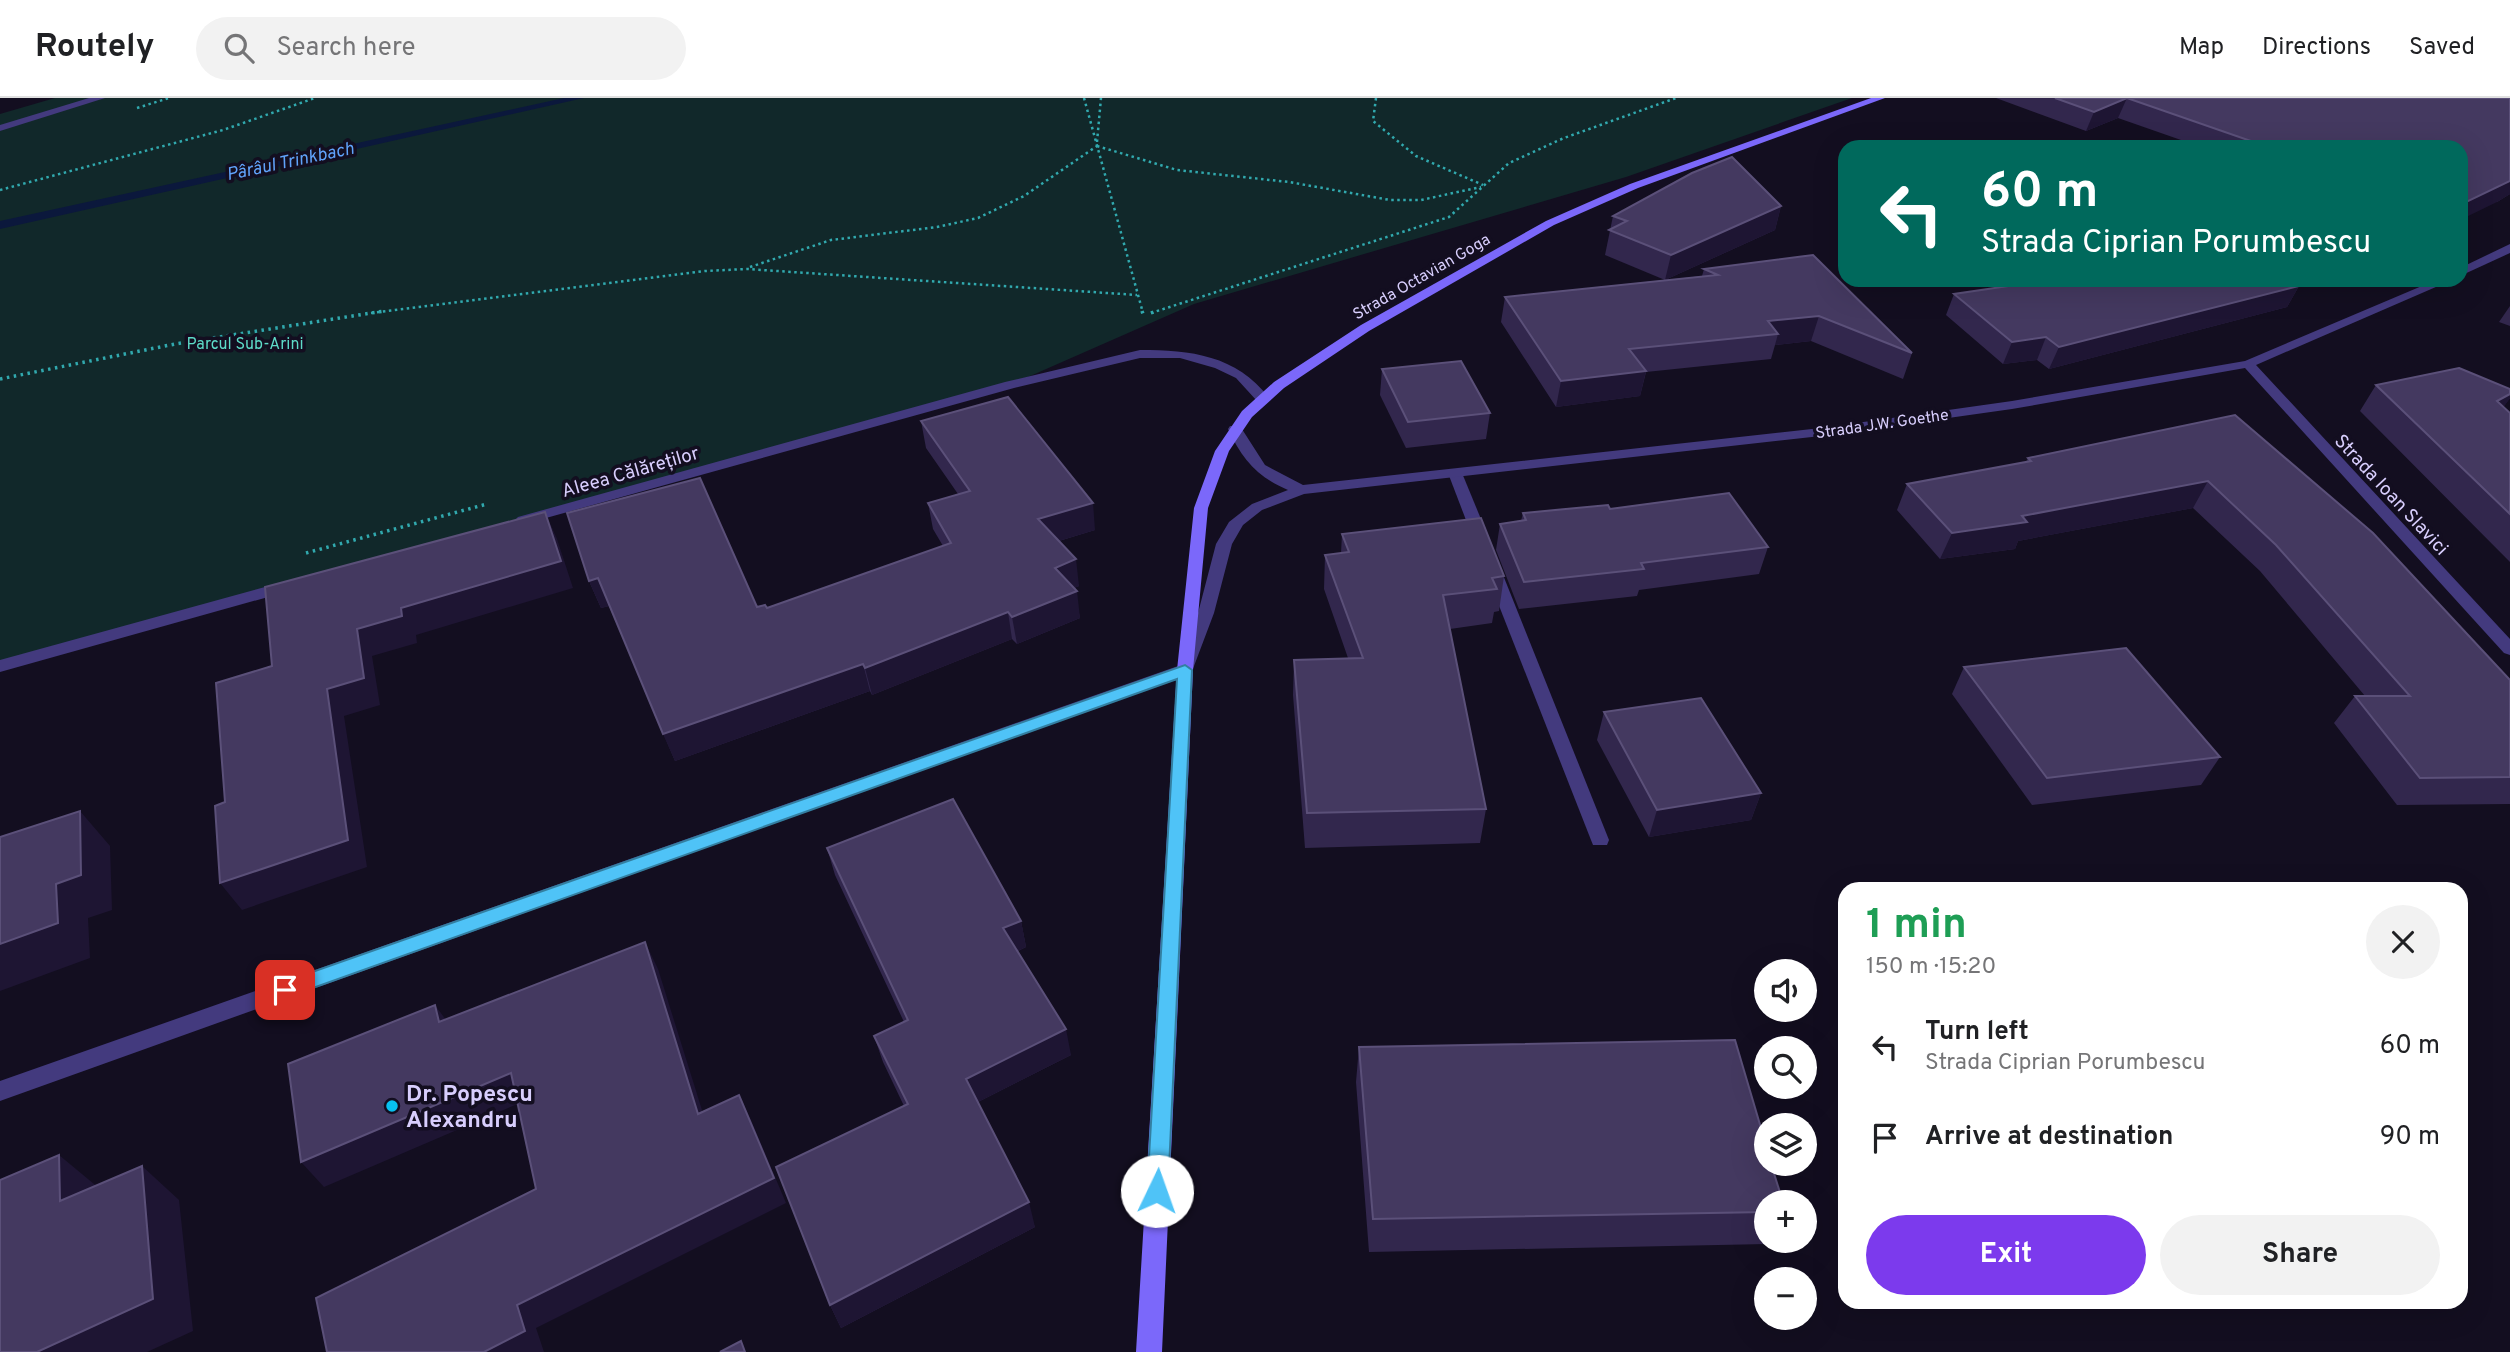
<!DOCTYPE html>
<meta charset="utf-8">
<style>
:root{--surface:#fff;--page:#f2f2f2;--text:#202124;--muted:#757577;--line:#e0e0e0;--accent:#7c3aed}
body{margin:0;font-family:Overpass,sans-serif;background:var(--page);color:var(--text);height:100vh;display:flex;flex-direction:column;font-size:26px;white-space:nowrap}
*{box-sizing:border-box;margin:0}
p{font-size:23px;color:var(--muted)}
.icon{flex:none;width:38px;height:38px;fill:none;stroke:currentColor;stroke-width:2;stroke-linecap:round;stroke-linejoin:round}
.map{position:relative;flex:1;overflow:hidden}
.panel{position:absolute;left:1838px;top:784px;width:630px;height:427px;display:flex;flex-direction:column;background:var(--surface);border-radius:21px;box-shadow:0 7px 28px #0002}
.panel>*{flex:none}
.top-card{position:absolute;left:1838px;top:42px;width:630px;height:147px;border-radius:21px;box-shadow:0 7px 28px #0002;background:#00695c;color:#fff;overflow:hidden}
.controls{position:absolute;left:1754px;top:861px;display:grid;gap:14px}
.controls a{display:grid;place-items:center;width:63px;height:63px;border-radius:50%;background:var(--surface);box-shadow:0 7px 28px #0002;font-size:35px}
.pin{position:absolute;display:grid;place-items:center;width:60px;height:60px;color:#fff;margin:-30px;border-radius:14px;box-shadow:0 4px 10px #0006}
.me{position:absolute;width:77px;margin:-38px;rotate:3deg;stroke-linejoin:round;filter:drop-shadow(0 0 5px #0008)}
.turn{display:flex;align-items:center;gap:24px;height:147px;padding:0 28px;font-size:32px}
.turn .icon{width:91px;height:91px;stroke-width:2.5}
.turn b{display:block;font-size:49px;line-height:60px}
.round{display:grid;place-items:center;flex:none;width:74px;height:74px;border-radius:37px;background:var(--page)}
.summary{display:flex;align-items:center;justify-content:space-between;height:119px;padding:0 28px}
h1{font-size:42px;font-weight:700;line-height:52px;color:#1e9e55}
.action{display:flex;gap:14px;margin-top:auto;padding:14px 28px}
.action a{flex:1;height:80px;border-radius:42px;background:var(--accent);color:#fff;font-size:28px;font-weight:700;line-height:80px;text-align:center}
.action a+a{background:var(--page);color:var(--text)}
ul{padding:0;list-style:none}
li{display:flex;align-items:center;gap:21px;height:91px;padding:0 28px}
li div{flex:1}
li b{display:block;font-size:26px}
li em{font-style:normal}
header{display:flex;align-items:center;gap:42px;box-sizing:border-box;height:98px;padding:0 35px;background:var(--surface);border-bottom:2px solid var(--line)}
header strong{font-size:33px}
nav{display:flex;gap:38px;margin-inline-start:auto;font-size:24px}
.search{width:490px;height:63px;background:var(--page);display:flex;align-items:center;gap:18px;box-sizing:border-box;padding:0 24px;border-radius:38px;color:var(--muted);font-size:26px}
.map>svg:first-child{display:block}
.green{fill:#11282a}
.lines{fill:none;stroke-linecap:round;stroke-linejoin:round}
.stream{fill:#0b183c;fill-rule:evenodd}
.path-far1{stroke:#31a9ae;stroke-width:2.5;stroke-dasharray:2.5 3.5;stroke-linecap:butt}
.path{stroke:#31a9ae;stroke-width:3.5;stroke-dasharray:2.5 4.5;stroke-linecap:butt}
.service{fill:#433a7e;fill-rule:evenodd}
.minor{fill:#433a7e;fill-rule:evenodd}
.secondary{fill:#7b68fa;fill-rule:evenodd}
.wall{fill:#32274d}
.shaded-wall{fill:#1e1533}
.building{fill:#443960;stroke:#5b5079;stroke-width:2}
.route{fill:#4fc3f7;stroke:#337fa1;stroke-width:2}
.poi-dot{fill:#07c1f0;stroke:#130e20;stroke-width:2.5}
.labels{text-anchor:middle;stroke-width:7;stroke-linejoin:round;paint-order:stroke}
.far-street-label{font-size:16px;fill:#d8cefd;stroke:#130e20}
.far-park-label{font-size:16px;fill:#5ddbc8;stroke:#130e20}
.far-water-label{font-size:18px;font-style:italic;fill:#60a3fa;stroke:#130e20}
.street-label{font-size:19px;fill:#d8cefd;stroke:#130e20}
.near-poi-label{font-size:23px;font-weight:bold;fill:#d8cefd;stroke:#130e20;text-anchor:start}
</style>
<header>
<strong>Routely</strong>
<div class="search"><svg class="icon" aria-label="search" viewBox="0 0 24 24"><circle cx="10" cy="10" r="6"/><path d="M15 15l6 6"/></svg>Search here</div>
<nav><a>Map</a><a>Directions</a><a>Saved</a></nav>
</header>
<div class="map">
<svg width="2510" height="1254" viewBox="0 0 2510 1254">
<rect width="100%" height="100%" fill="#130e20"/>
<path class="green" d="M55 0H1852L1626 79 1194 206 1010 287 0 568V16Z"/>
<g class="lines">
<path class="stream" d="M564 0H584L0 131V123Z"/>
<g class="path-far1">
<path d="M1084 0 1143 215"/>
<path d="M1376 0 1373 23 1416 58 1483 87"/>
<path d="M137 10 169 0"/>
<path d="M1097 44 1101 0"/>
<path d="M1097 48 1177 72 1289 84 1390 102H1421L1481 89"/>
<path d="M0 92 223 32 315 0"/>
<path d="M750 169 831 142 937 129 978 120 1024 98 1097 48"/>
<path d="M371 215 705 173 747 171 1137 197"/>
<path d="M1151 215 1449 119 1509 65 1564 40 1676 0"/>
</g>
<g class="path">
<path d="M1142 213 1144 219"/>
<path d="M1151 215 1156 213"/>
<path d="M0 281 175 246 384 213"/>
<path d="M306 455 487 406"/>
</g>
<g class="service">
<path d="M1455 371 1462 375 1490 443 1487 446 1482 448 1474 443 1448 375Z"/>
<path d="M1493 467 1501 472 1609 742 1607 747H1593L1591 742 1485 472Z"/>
</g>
<g class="minor">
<path d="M89 0H105L0 33V27Z"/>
<path d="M2510 146V155L2460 178V170Z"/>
<path d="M2436 182H2452L2256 267 2510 541V557L2504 555 2245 270 2012 311 1821 338 1304 396 1262 412 1243 427 1232 446 1214 515 1191 576 0 1003V983L1178 568 1198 515 1216 446 1229 424 1252 406 1288 392C1257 379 1242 361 1228 331L1230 328H1240L1265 367 1303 387 1821 330 2012 303 2245 263Z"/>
<path d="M1140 252C1191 252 1236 257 1269 300L1262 304 1257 303 1236 280 1215 270 1180 260H1140L1014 290 528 425H518L515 422 518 419 1005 284Z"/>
<path d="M287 483 293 484 295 488 293 492 0 574V562Z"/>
</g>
<path class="secondary" d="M1871 0H1885L1638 90 1554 127 1369 233 1284 290 1252 319 1229 353 1208 410 1193 572 1162 1254H1136L1177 572 1194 410 1215 353 1242 313 1274 284 1361 227 1546 123 1630 86Z"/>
</g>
<g class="wall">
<path d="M1996 0H2510V96L2497 104 2460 49H2201L2118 20 2086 33Z"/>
<path d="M1781 108 1775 132 1665 182 1605 157 1613 118Z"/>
<path d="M1704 171 1912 255 1903 281 1811 243 1775 247 1771 261 1646 274 1640 298 1556 309 1501 224 1505 199 1702 178Z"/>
<path d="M2043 183 2299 188 2287 209 2049 271 2037 262 2003 266 1946 217 1954 196Z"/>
<path d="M2510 208V228L2499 224Z"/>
<path d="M1382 271 1490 315 1486 341 1406 350 1380 297Z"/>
<path d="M2376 287 2510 291V300L2503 309 2510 315V464L2360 313Z"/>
<path d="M2235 317 2510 582V706L2397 707 2334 625 2355 598H2365L2260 473 2193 410 2018 443 2015 451 1940 461 1897 412 1907 386 2026 364 2028 360Z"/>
<path d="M921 323 1095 432 1059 443 1079 488 1074 490 1080 520 1017 546 1012 541 872 597 870 593 675 663 609 508 601 510 589 483 767 510 943 448 933 431 928 405 958 396 926 350Z"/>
<path d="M1610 411 1768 449 1759 476 1639 492 1637 498 1519 511 1496 452 1500 426 1521 423 1523 415Z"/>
<path d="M1342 436 1504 478 1499 513 1494 514 1492 525 1450 531 1486 711 1480 745 1305 750 1293 597 1294 562 1348 560 1324 491 1325 457 1341 455Z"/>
<path d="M1964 569 2220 659 2201 687 2032 707 1952 596Z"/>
<path d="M1604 614 1761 695 1751 722 1649 739 1597 642Z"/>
<path d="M827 750 1021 823 1026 849 1018 853 1071 957 978 1004 1035 1129 841 1230 830 1207 904 1008 883 964 874 938 904 924 835 777Z"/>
<path d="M1359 949 1766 1104V1143H1769L1767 1146 1369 1154 1356 984Z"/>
</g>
<g class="shaded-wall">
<path d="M2127 0 2118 20 2086 33 2094 14Z"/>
<path d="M2510 83V96L2497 104 2460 122V107Z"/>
<path d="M1781 108 1775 132 1665 182 1671 157Z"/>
<path d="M2299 188 2287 209 2049 271 2059 249Z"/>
<path d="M1819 218 1811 243 1775 247 1778 236 1768 223Z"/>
<path d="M2046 239 2037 262 2003 266 2012 244Z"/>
<path d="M1646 273 1640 298 1556 309 1561 283Z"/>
<path d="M2510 296V300L2497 319V303Z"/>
<path d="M2208 383 2193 410 2018 443 2015 451 1940 461 1952 435 2022 418Z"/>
<path d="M1093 405 1095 432 1042 448 1038 421Z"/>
<path d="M545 414 557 441 573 490 416 537 417 545 372 558 380 607 344 618 367 769 242 812 220 785 327 591 357 531 401 510Z"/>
<path d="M1076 461 1079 488 1059 497 1055 470Z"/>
<path d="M598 480 609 508 601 510 589 483Z"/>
<path d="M1077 493 1080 520 1017 546 1012 519Z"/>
<path d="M1008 514 1012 541 872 597 865 570Z"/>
<path d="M863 566 870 593 675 663 663 636Z"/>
<path d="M1761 695 1751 722 1649 739 1657 712Z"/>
<path d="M80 713 110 748 112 812 88 820 90 860 0 893V846L56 786Z"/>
<path d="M1021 823 1026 849 1009 857 1003 830Z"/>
<path d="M645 844 658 871 711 1041 698 1016Z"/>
<path d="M435 907 454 933 439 924Z"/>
<path d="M1066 931 1071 957 972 1007 966 981Z"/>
<path d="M511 975 529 1001 324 1089 301 1064Z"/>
<path d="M739 997 751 1022 786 1105 536 1230 544 1254H484L517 1207Z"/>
<path d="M59 1057 100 1091 60 1103Z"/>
<path d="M142 1068 179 1102 193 1233 147 1254H37Z"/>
<path d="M1029 1104 1035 1129 841 1230 830 1207Z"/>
</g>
<g class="building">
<path d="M2055 0H2510V83L2460 107V49H2268L2127 0 2094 14Z"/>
<path d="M1732 59 1781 108 1671 157 1609 132 1627 123 1613 118 1692 75Z"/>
<path d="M1813 157 1912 255 1819 218 1768 223 1778 236 1629 251 1646 273 1561 283 1505 199 1718 177 1704 171Z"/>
<path d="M2046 182H2287L2299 188 2059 249 2046 239 2012 244 1954 196 2043 183Z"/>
<path d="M1461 263 1490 315 1408 324 1382 271Z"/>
<path d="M2459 270 2510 291V296L2497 303 2510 315V416L2376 287Z"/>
<path d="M1008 299 1093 405 1038 421 1076 461 1055 470 1077 493 1012 519 1008 514 865 570 863 566 663 636 598 480 589 483 567 415 700 380 757 509 765 507 767 510 951 445 928 405 970 393 921 323Z"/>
<path d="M2235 317 2373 435 2510 582V679L2420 680 2355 598H2410L2276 447 2208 383 2022 418 2027 424 1952 435 1907 386 2031 363 2028 360Z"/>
<path d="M1729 395 1768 449 1641 465 1644 471 1524 484 1500 426 1526 422 1523 415 1608 407 1610 411Z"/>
<path d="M545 414 561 463 401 510 402 518 357 531 364 580 327 591 348 742 220 785 215 708 225 704 216 585 272 568 265 489Z"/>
<path d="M1481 420 1504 478 1492 480 1497 491 1443 497 1486 711 1307 715 1294 562 1363 560 1325 457 1349 454 1342 436Z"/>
<path d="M2126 550 2220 659 2047 680 1964 569Z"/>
<path d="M1701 600 1761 695 1657 712 1604 614Z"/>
<path d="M953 701 1021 823 1003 830 1066 931 966 981 1029 1104 830 1207 776 1069 908 1006 874 938 908 922 827 750Z"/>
<path d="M80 713 81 777 56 786 58 825 0 846V739Z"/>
<path d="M645 844 698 1016 739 997 774 1080 517 1207 525 1233 484 1254H327L316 1200 536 1091 511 975 301 1064 288 966 435 907 439 924Z"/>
<path d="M1735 942 1766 1047V1066H1771L1783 1104H1766V1114L1373 1121 1359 949Z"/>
<path d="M59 1057 60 1103 142 1068 153 1201 37 1254H0V1082Z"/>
<path d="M741 1243 745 1254H720Z"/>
</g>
<path class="route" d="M1185 567 1192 572 1168 1093 1165 1100 1157 1103 1150 1100 1147 1093 1177 581 285 900 278 898 275 892 278 886Z"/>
<circle class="poi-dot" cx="392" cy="1008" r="7"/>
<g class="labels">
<g class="far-street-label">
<text transform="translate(1421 178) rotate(-30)" y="6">Strada Octavian Goga</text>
<text transform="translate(1882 325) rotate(-8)" y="6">Strada J.W. Goethe</text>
</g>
<g class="far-park-label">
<text x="245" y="251">Parcul Sub-Arini</text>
</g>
<g class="far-water-label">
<text transform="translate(290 63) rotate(-12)" y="6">Pârâul Trinkbach</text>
</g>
<g class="street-label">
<text transform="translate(630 373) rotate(-16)" y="7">Aleea Călăreților</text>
<text transform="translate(2392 396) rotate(47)" y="7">Strada Ioan Slavici</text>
</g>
<g class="near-poi-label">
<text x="406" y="1003">Dr. Popescu<tspan x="406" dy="26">Alexandru</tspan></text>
</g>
</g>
</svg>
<div class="controls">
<a><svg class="icon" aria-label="sound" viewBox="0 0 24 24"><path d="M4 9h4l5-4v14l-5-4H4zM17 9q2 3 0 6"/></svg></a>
<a><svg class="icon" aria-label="search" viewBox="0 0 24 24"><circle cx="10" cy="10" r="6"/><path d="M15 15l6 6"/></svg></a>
<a><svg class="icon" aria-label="layers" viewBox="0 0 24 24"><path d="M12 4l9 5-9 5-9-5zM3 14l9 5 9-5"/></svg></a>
<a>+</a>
<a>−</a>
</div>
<div class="pin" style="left:285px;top:892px;background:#d93025"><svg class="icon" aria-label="arrive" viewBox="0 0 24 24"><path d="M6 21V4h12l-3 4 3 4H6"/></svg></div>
<svg class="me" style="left:1157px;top:1093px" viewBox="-20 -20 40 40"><circle r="19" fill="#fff"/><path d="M0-13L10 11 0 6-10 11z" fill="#4fc3f7"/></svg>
<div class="top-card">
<div class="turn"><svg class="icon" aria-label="left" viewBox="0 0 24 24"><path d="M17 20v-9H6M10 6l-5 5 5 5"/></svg><div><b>60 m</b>Strada Ciprian Porumbescu</div></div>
</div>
<section class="panel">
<div class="summary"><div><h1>1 min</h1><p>150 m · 15:20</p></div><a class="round"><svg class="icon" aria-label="close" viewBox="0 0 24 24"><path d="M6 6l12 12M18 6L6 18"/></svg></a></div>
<ul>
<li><svg class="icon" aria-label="left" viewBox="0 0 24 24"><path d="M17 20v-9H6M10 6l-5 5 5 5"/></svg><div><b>Turn left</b><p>Strada Ciprian Porumbescu</p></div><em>60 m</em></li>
<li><svg class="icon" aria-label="arrive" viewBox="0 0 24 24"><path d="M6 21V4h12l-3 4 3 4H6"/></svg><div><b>Arrive at destination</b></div><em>90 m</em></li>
</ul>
<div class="action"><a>Exit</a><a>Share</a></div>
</section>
</div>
